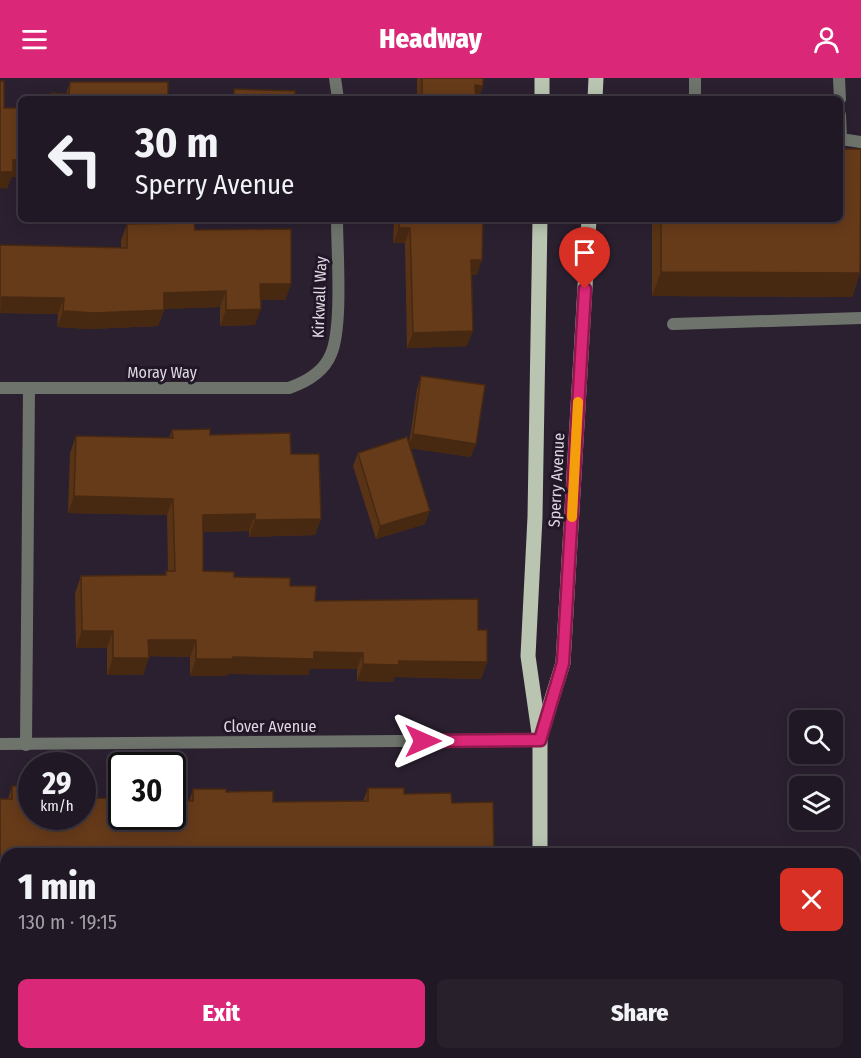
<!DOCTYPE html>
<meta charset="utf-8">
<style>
:root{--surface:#201824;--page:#28212c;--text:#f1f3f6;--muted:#a2a0a6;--line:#3d3741;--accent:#db2777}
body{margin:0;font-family:"Fira Sans Condensed",sans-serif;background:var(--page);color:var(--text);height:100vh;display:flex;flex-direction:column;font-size:22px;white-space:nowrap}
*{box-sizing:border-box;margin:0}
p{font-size:20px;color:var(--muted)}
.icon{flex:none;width:33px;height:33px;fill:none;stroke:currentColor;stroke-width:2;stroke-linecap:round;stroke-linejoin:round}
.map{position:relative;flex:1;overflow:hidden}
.side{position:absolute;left:0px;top:770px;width:861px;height:212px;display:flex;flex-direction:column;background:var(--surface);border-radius:18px 18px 0 0;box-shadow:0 3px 15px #0003,0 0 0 2px var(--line)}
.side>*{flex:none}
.hud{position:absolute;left:18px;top:18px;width:825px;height:126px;border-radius:9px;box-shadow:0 3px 15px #0003,0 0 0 2px var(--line);background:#201824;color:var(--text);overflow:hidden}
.controls{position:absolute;left:789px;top:632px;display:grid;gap:12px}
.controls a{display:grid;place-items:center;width:54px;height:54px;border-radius:9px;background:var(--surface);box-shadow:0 3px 15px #0003,0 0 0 2px var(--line);font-size:30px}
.speed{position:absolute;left:18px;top:674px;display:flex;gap:12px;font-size:30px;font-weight:700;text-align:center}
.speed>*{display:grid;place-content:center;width:78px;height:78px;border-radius:50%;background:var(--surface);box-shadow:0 3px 15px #0003,0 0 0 2px var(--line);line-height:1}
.speed small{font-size:15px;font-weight:400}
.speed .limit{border:3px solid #111;border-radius:9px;background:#fff;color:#111}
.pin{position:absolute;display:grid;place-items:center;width:51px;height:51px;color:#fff;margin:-62px -26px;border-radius:50% 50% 50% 0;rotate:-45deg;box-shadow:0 0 6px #0007}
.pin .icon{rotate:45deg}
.me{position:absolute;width:66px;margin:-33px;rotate:90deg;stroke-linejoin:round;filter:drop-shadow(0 0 4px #0008)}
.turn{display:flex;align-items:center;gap:21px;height:126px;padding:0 18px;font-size:27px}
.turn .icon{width:78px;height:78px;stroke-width:2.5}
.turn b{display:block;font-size:42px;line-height:51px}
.round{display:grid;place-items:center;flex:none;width:63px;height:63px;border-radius:9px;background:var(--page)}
.summary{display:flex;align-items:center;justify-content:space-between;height:102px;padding:0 18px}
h1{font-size:36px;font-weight:800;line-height:45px}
.button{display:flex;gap:12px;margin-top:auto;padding:12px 18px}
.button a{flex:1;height:69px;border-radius:9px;background:var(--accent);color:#fff;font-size:24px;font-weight:800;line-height:69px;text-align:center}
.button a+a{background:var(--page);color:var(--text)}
header{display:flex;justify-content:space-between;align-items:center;height:78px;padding:0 18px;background:var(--accent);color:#fff;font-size:27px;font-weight:800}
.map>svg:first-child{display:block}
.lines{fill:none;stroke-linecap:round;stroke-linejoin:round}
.service{stroke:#6e746b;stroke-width:12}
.minor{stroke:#6e746b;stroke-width:12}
.primary{stroke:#b9c4b1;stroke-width:15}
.wall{fill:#583316}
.shaded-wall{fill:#472912}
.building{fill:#663b1a;stroke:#472912;stroke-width:1.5}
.route-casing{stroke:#8e194d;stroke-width:15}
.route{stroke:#db2777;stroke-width:10}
.slow{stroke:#f59e0b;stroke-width:10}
.labels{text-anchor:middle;stroke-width:6;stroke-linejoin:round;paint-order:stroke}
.street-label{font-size:16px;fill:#dfd8e3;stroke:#211726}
</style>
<header><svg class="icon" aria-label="menu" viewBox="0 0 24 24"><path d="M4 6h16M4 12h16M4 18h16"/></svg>Headway<svg class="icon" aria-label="person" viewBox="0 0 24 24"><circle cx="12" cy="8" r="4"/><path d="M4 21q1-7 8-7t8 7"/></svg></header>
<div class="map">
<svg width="861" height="980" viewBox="0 0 861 980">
<rect width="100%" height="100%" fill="#2b2030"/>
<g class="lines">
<g class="service">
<path d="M839 0 840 21"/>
<path d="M695 21V0"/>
<path d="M840 37 841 61 861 64"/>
<path d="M673 246 861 240"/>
</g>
<g class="minor">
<path d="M335 0 338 21"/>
<path d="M0 310H289C306 304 324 294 331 276 343 249 337 173 337 141"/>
<path d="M0 666 540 662"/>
<path d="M26 667 29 310"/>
</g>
<g class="primary">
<path d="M542 21V0"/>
<path d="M595 21 596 0"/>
<path d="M540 141 535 439 528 578 540 662V776"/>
<path d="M541 656 563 585 589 141"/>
<path d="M540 975V980"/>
</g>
</g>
<g class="wall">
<path d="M417 0H483V8L478 21H417Z"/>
<path d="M70 4 168 21H49L51 15 66 16Z"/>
<path d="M394 141H483L477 197H471L467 268 407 270 405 165H393Z"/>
<path d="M652 141H840L860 195 852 219 652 218Z"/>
<path d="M127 146 195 152 291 206 285 222H261L255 247 220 248V229L164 231 158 248 89 251 57 249 58 236 1 235 0 167 121 170V162Z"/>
<path d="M421 298 471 379 410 370 425 446 376 461 353 388 358 375 409 366 417 311Z"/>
<path d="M172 352 210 357 291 376 321 441 315 457 249 459V453L203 454V493L290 508 315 523 478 552 487 584 481 601 394 599 393 604 357 603V591H310L308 597 228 596 227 598H190V579L149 578 143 597H107V570H76L75 515 81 498 165 497 166 493H168L167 437 68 435 70 375 76 358 169 360Z"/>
<path d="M12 708 96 720 189 723 193 711 226 714 273 724 363 723 368 710 404 716 451 715 6 776V813L0 814 8 721Z"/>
<rect x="174" y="975" width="67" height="5"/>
</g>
<g class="shaded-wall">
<path d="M475 7 483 8 478 21H470Z"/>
<path d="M13 82H21V99H12L7 111 0 110V94Z"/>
<path d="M399 150H410L405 165H393Z"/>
<path d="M471 182H482L477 197H466Z"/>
<path d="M661 194 860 195 852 219 652 218Z"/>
<path d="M260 206H291L285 222H254Z"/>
<path d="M226 213 220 229 158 231 164 215Z"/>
<path d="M2 219 64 220 58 236 1 235 0 237V224Z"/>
<path d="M261 231 255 247 220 248 226 232Z"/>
<path d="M164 232 158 248 89 251 57 249 63 233Z"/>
<path d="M473 253 467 268 407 270 413 255Z"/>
<path d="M413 356 476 366 471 379 408 370Z"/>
<path d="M74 418 173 421 167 437 68 435Z"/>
<path d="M430 433 425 446 376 461 380 448Z"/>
<path d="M255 436 249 453 197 454 203 437Z"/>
<path d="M321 441 315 457 249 459 255 442Z"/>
<path d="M82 553H113L107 570H76Z"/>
<path d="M148 562H196L190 579 142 578Z"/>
<path d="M314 574 363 575 357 591H310L308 597 228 596 227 598H190L196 581Z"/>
<path d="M113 580H149L143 597H107Z"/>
<path d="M399 583 487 584 481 601 394 599 393 604 357 603 363 586Z"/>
<path d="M6 794V813L0 814V795Z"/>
</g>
<g class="building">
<path d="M422 0H483V8L475 7 476 21H422Z"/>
<path d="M0 3H4V30H21V82H13V94H0Z"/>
<path d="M70 4H168V21H51V15L69 16Z"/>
<path d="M234 11 295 13V21H230H234Z"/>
<path d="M840 71H861L860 195 661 194V141H840Z"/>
<path d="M399 141H483L482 182H471L473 253 413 255 410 150H399Z"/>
<path d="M194 145 195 152 291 151V206H260L261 231 226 232V213L164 215V232L95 235 63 233 64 220 2 219V233H0V167L127 170V146Z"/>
<path d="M421 298 485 307 476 366 413 356Z"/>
<path d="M210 351V357L290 355 291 376H319L321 441 255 442V436L203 437V493L234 494V499L290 500V508H316L315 523 478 521V552H487V584L399 583V587L363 586V575L314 574V581L233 579V581H196V562H148L149 580H113V553H82L81 498 166 497V493H175L173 421 74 418 76 358 173 360 172 352Z"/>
<path d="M407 359 430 433 380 448 358 375Z"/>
<path d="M12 708H32V738H82V710H95L96 720 122 721V738H172V722L193 723V711H226V714L273 713V724L368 723V710H404V716L451 715 452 725 493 724 494 776H6V794L0 795V721H12Z"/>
<rect x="181" y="975" width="60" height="5"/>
<path d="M433 977 484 978V980H433Z"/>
</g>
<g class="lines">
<defs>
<path id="route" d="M423 663 540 662 563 585 585 211"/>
</defs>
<use href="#route" class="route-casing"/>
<use href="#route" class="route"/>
<path class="slow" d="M572 439 578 324"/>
</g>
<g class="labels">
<g class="street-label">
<text transform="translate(319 219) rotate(-88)" y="6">Kirkwall Way</text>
<text x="162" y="300">Moray Way</text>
<text transform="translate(556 402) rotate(-87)" y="6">Sperry Avenue</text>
<text x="270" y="654">Clover Avenue</text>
</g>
</g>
</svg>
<div class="controls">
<a><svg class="icon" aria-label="search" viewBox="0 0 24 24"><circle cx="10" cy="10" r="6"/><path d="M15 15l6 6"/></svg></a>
<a><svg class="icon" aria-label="layers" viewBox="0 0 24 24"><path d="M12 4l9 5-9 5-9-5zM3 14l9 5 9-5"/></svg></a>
</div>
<div class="speed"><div>29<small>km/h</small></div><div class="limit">30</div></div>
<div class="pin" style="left:585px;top:211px;background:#d93025"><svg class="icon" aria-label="arrive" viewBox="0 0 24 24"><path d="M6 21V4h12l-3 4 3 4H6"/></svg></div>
<svg class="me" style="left:423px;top:663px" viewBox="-20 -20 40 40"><path d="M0-17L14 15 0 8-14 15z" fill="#db2777" stroke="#fff" stroke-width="4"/></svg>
<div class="hud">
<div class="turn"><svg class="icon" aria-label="left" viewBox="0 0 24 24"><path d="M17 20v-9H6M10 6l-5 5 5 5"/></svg><div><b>30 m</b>Sperry Avenue</div></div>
</div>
<section class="side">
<div class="summary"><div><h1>1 min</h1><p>130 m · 19:15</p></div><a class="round" style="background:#d93025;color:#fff"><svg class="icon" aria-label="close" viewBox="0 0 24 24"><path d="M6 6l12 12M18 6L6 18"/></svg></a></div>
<div class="button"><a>Exit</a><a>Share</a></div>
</section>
</div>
